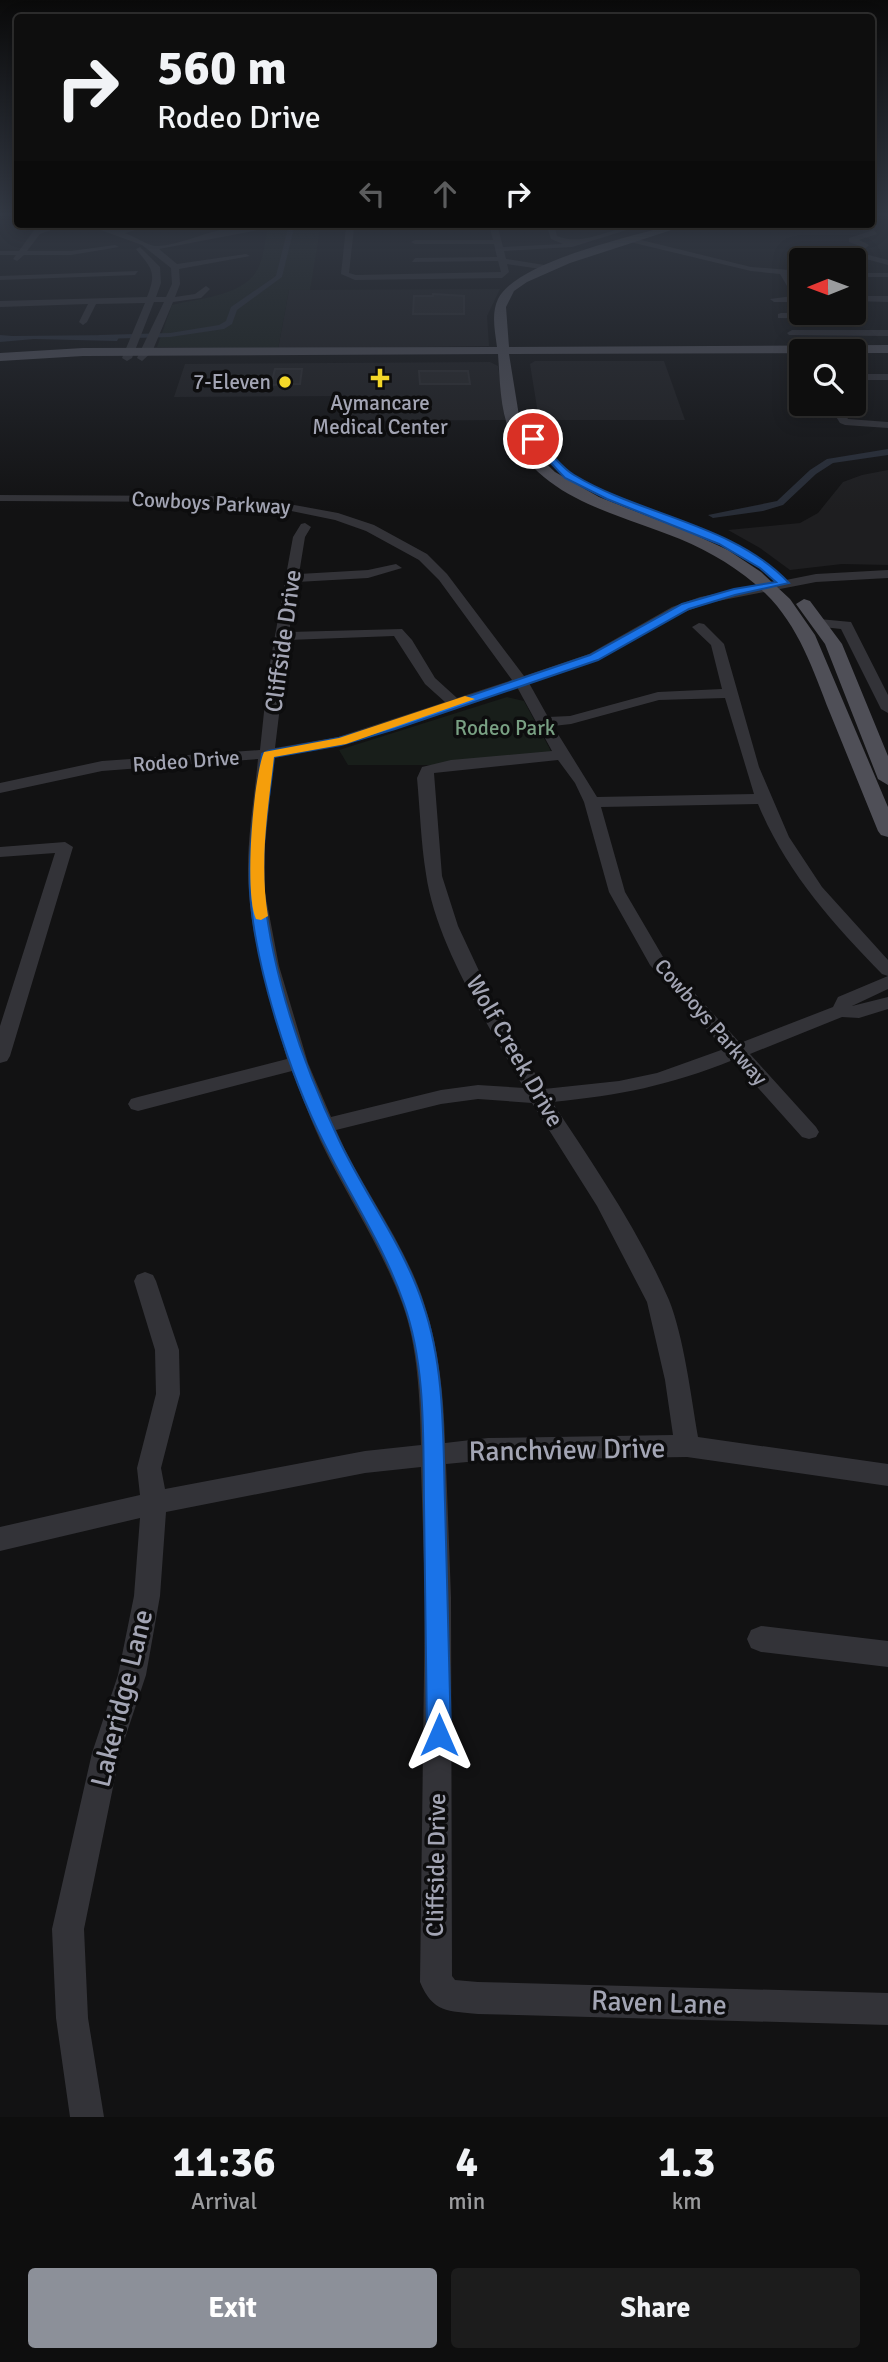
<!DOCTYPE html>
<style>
:root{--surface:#0e0e0e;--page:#1c1c1c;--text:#f1f3f6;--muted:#9b9c9e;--line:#2e2e2e;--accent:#8c9099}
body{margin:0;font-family:Signika,sans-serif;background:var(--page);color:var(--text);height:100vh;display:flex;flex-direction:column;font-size:26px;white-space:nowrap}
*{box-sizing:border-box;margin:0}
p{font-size:23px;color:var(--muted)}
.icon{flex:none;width:38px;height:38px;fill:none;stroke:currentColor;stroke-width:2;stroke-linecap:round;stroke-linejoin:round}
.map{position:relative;height:2117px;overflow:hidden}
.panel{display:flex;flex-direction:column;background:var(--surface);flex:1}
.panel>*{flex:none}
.guide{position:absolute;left:14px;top:14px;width:861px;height:214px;border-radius:7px;box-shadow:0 4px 18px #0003,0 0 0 2px var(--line);background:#0e0e0e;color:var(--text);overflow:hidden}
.needle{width:46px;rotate:269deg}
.fabs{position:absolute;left:789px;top:248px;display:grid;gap:14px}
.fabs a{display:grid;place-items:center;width:77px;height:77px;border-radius:7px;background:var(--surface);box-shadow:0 4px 18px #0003,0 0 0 2px var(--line);font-size:35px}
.pin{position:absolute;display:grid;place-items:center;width:60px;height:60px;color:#fff;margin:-30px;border:4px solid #fff;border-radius:50%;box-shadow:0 2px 7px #0007}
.me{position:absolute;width:77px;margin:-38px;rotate:0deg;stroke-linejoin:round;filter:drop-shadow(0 0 5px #0008)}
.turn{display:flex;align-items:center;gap:24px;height:147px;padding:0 28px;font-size:32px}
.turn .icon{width:91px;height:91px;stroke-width:2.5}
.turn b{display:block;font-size:49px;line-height:60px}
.lanes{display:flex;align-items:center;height:66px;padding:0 28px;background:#0003;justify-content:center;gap:35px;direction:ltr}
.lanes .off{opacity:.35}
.eta{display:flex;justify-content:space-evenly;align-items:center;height:119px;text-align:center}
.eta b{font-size:42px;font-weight:700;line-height:49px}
.action{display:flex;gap:14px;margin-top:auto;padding:14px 28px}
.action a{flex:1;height:80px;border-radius:7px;background:var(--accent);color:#fff;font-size:28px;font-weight:700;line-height:80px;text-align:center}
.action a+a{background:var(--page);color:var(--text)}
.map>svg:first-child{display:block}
.built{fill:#1e1e20}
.green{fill:#181e1a}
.water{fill:#282d37}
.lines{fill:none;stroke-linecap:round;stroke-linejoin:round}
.canal{fill:#282d37;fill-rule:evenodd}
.building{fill:#252527;stroke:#2c2c2f;stroke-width:2}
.minor{fill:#333338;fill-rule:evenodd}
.major{fill:#4f4f57;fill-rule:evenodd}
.route{fill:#1a73e8;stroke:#114b97;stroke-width:2}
.slow{fill:#f59e0b}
.poi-dot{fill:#f4d829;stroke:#0d0d0e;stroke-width:2.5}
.labels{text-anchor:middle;stroke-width:7;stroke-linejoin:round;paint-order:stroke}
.far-poi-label{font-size:21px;fill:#a3a5b4;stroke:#0d0d0e;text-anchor:end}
.far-street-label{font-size:21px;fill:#a3a5b4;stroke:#0d0d0e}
.far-park-label{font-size:21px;fill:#79a083;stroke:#0d0d0e}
.street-label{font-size:24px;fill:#a3a5b4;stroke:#0d0d0e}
.near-street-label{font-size:28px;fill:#a3a5b4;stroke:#0d0d0e}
</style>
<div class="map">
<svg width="888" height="2117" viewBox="0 0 888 2117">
<rect width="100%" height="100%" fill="#121213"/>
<g class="built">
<path d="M500 289 487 316 489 346 278 349 289 290Z"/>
<path d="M535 361H664L685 420H539L530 364Z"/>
<path d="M490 362 498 366 506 420 342 421 344 396 174 397 185 364Z"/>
<path d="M888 470V565L842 564 790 570 760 548 728 530 800 523 818 513 843 482 862 475Z"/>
</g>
<g class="green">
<path d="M268 224H321L310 290H289L278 349 157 347 172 305C196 299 236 296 253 276 264 263 265 240 268 224Z"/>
<path d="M507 697 524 701 552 753 447 765H348L339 750Z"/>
</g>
<path class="water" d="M0 335 12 336 120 335 117 341 34 339 0 342Z"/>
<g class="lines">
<g class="canal">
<path d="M289 224H295L282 277 237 310 232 324 224 329 170 337 100 339 96 337 100 335 170 333 219 325 226 321 231 307 276 276Z"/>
<path d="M888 449V455L833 463 816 474 783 505 763 511 713 518 708 515 777 501 810 470 827 459Z"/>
</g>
</g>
<g class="building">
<path d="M433 294 464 296V314H413L414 296H433Z"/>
<path d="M275 369H302L300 384 271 385Z"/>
<path d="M419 371H468L470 384H420Z"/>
</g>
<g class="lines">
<g class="minor">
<path d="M56 224 65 225 40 234 27 251H71L115 245 119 247 71 255H24L17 261 13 259 16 255H0V251H19L34 230Z"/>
<path d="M84 224H96L116 230 158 224 125 233C134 236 147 245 155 246 184 247 231 217 258 230L159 249 177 264 246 254 250 256 179 269 180 284 175 297 195 294 206 286 210 289 201 298 173 302 152 352 142 361 137 358 164 302H154L132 358 127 361 122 358 145 303 96 304 87 322 83 325 79 322 88 304 0 307V301L147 297C157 272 152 269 136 249L140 247 160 267 161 283 156 297H166L172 284 171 268 142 245Z"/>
<path d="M350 224H359L354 228 349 273 356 275 501 272 498 261 412 262 415 258 497 257 494 244H415L411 242 415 240H493L490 228H415L411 226 414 224H497L503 247 563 244 551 239 546 224H554L557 236C585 248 616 224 646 224L572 247 504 251 506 259 551 266 548 270 507 264 509 272 502 278 355 280 341 274 346 227Z"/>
<path d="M874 230 877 234 859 240 869 245 861 253 888 260V265L855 256 817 261 852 252 860 246 849 242V238Z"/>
<path d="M633 238 751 267 802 271V276L788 275 802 297V307L796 302H774L770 299 793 296 780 274 751 271 630 242Z"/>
<path d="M138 271 135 275 0 280V276Z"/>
<rect x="854" y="273" width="34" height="4"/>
<path d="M857 296H888V302L854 301Z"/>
<path d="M781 313H851L855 316 851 319 778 318V314Z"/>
<path d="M792 330H888V336L789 335 787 333Z"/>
<rect x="854" y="374" width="34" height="6"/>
<path d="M828 404H838L848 419 888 422V428L845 425 840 423Z"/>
<path d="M0 495 211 496 267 500 338 513 374 525 427 554 447 574 524 676 589 654 672 607 700 597 816 574 888 570V578L816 582 708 603 682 613 599 660 529 683 548 717 570 716 658 692 722 689 711 645 692 627 699 623 704 624 724 644 759 767 789 837 822 887 888 960V976L882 974C832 923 785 870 758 804L601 807 625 892 666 962 740 1043 833 1007 838 997 888 976V989L852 1006 888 997V1009L859 1018 842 1017 750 1054 816 1127 819 1132 816 1137 809 1139 802 1137 733 1060C668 1086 621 1095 552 1102 593 1164 639 1231 669 1300 684 1338 691 1396 698 1437L888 1464V1486L687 1457 488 1460 446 1464 451 1597 452 1976 455 1980 478 1982 888 1993V2025L478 2014C448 2011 433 2013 420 1982L425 1597 421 1467 365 1473 166 1512 160 1596 146 1675 120 1753 84 1929 88 2018 104 2117H70L56 2018 52 1929 92 1753 118 1675 134 1596 140 1518 0 1551V1527L140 1495 137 1468 156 1394 155 1350 134 1281 137 1275 145 1272 153 1275 156 1281 179 1350 180 1394 161 1468 165 1489 365 1451 421 1445C420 1399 418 1346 402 1303 381 1246 346 1195 320 1140 310 1118 301 1094 292 1071L138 1111 131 1109 128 1104 131 1099 138 1097 287 1059C272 1005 253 949 249 893 245 848 254 803 258 759L102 771 0 793V783L102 761 260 750 268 674 293 537 301 524 305 523 311 527 305 537 299 574 368 570 396 564 402 568 368 578 297 582 289 632 402 629 412 640 435 678 457 698 512 680 439 580 419 560 366 531 335 520 267 506 211 502 0 501ZM394 636 425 684 445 702 338 737 275 748 288 640ZM517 687 552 751 451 760 422 767 417 778C420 810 421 843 426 874 436 945 489 1026 524 1088L478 1085 441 1090 331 1117 308 1063 279 966 265 893V845L274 757 346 744ZM725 698 754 794 597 797 553 726 571 724 659 700ZM558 760 575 783 584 802 609 892 650 965 724 1049 657 1073 619 1081 544 1089 494 1003 458 926 442 876 434 773ZM478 1099 532 1103 597 1206 647 1302 665 1380 673 1435 488 1438 445 1443C444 1397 439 1349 425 1306 406 1243 362 1190 336 1130L441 1104Z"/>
<path d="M819 619 851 622 888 695V713L881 709 841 629 814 626V620Z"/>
<path d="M65 842 73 847 10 1056 7 1061 0 1063V1026L55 853 0 857V847Z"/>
<path d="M761 1626 888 1641V1667L761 1652 751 1648 747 1639 751 1630Z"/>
</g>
<g class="major">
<path d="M675 224H690L570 263 527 282 514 291 506 307 509 347 888 345V353L509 354 521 428 537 455 555 472 599 497 691 533 728 550 761 572 790 599 815 635 888 807V837L881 835 878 831C862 792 846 752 830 713 813 670 799 626 765 593 741 570 711 552 680 539 622 515 542 500 512 437 500 413 500 381 498 354L83 356 0 361V353L83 348 497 347C495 331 491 314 498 299 517 261 634 236 675 224Z"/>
<path d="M804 599 810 601 842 644 888 756V785L878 779 825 644 796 604Z"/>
</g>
</g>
<linearGradient id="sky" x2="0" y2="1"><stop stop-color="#0a0a0a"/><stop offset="0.42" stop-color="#333944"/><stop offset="1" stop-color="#333944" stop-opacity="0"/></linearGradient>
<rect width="888" height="510" fill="url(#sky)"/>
<path class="route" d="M530 437H536C548 449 560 467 574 475 642 516 734 524 789 583L735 595 689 609 598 660 395 729 341 745 274 757C269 802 260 848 264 893 273 978 303 1064 339 1140 365 1195 404 1246 423 1304 445 1367 443 1438 445 1503 447 1581 449 1658 451 1735L447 1744 439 1747 430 1744 427 1735C426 1658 425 1580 424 1503 423 1438 426 1366 404 1304 385 1248 350 1196 324 1143 290 1076 254 965 250 891 248 845 256 800 262 754L268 751 339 738 387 724 590 655 682 604 734 589 776 582 760 568 719 544 607 499 565 478 530 441Z"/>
<path class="slow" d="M465 696 475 699 346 744 274 757C268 810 259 862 268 916L261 920 256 919C244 894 253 778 264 752L339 738Z"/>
<g class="poi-dot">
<path d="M376.5 367.5h7v7h7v7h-7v7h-7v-7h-7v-7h7z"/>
<circle cx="285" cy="382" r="7"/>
</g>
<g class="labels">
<g class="far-poi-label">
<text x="271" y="389">7-Eleven</text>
<text x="380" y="410" text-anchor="middle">Aymancare<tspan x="380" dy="24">Medical Center</tspan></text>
</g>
<g class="far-street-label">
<text transform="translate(211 503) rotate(3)" y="7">Cowboys Parkway</text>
<text transform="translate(186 761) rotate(-4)" y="7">Rodeo Drive</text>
<text transform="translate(711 1022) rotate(49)" y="7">Cowboys Parkway</text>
</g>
<g class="far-park-label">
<text x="505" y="735">Rodeo Park</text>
</g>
<g class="street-label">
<text transform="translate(283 641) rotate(-82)" y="8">Cliffside Drive</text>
<text transform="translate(515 1051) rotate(60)" y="8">Wolf Creek Drive</text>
<text transform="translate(436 1865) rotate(-89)" y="8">Cliffside Drive</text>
</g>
<g class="near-street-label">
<text transform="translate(567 1449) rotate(-1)" y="10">Ranchview Drive</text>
<text transform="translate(121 1698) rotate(-76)" y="10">Lakeridge Lane</text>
<text transform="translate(659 2002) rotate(2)" y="10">Raven Lane</text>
</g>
</g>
</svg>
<div class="fabs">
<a><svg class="needle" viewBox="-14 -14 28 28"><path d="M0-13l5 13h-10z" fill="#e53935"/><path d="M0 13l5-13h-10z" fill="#9b9c9e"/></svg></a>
<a><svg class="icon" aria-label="search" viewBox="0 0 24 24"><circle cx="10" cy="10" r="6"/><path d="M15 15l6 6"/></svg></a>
</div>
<div class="pin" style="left:533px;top:439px;background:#d93025"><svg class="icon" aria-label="arrive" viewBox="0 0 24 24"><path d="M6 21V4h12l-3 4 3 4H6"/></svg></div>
<svg class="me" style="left:439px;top:1735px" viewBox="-20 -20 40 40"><path d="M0-17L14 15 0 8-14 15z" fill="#1a73e8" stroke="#fff" stroke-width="4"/></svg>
<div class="guide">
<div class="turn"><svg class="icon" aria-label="right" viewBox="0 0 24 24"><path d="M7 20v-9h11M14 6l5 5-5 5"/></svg><div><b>560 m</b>Rodeo Drive</div></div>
<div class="lanes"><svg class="icon off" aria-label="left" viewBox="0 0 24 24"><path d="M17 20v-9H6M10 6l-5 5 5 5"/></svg><svg class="icon off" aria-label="ahead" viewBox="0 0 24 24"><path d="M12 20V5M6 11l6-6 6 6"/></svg><svg class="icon" aria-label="right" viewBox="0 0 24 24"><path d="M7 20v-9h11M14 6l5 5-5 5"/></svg></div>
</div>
</div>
<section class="panel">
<div class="eta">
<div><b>11:36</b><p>Arrival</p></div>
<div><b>4</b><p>min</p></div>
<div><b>1.3</b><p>km</p></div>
</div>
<div class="action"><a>Exit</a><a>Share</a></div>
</section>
